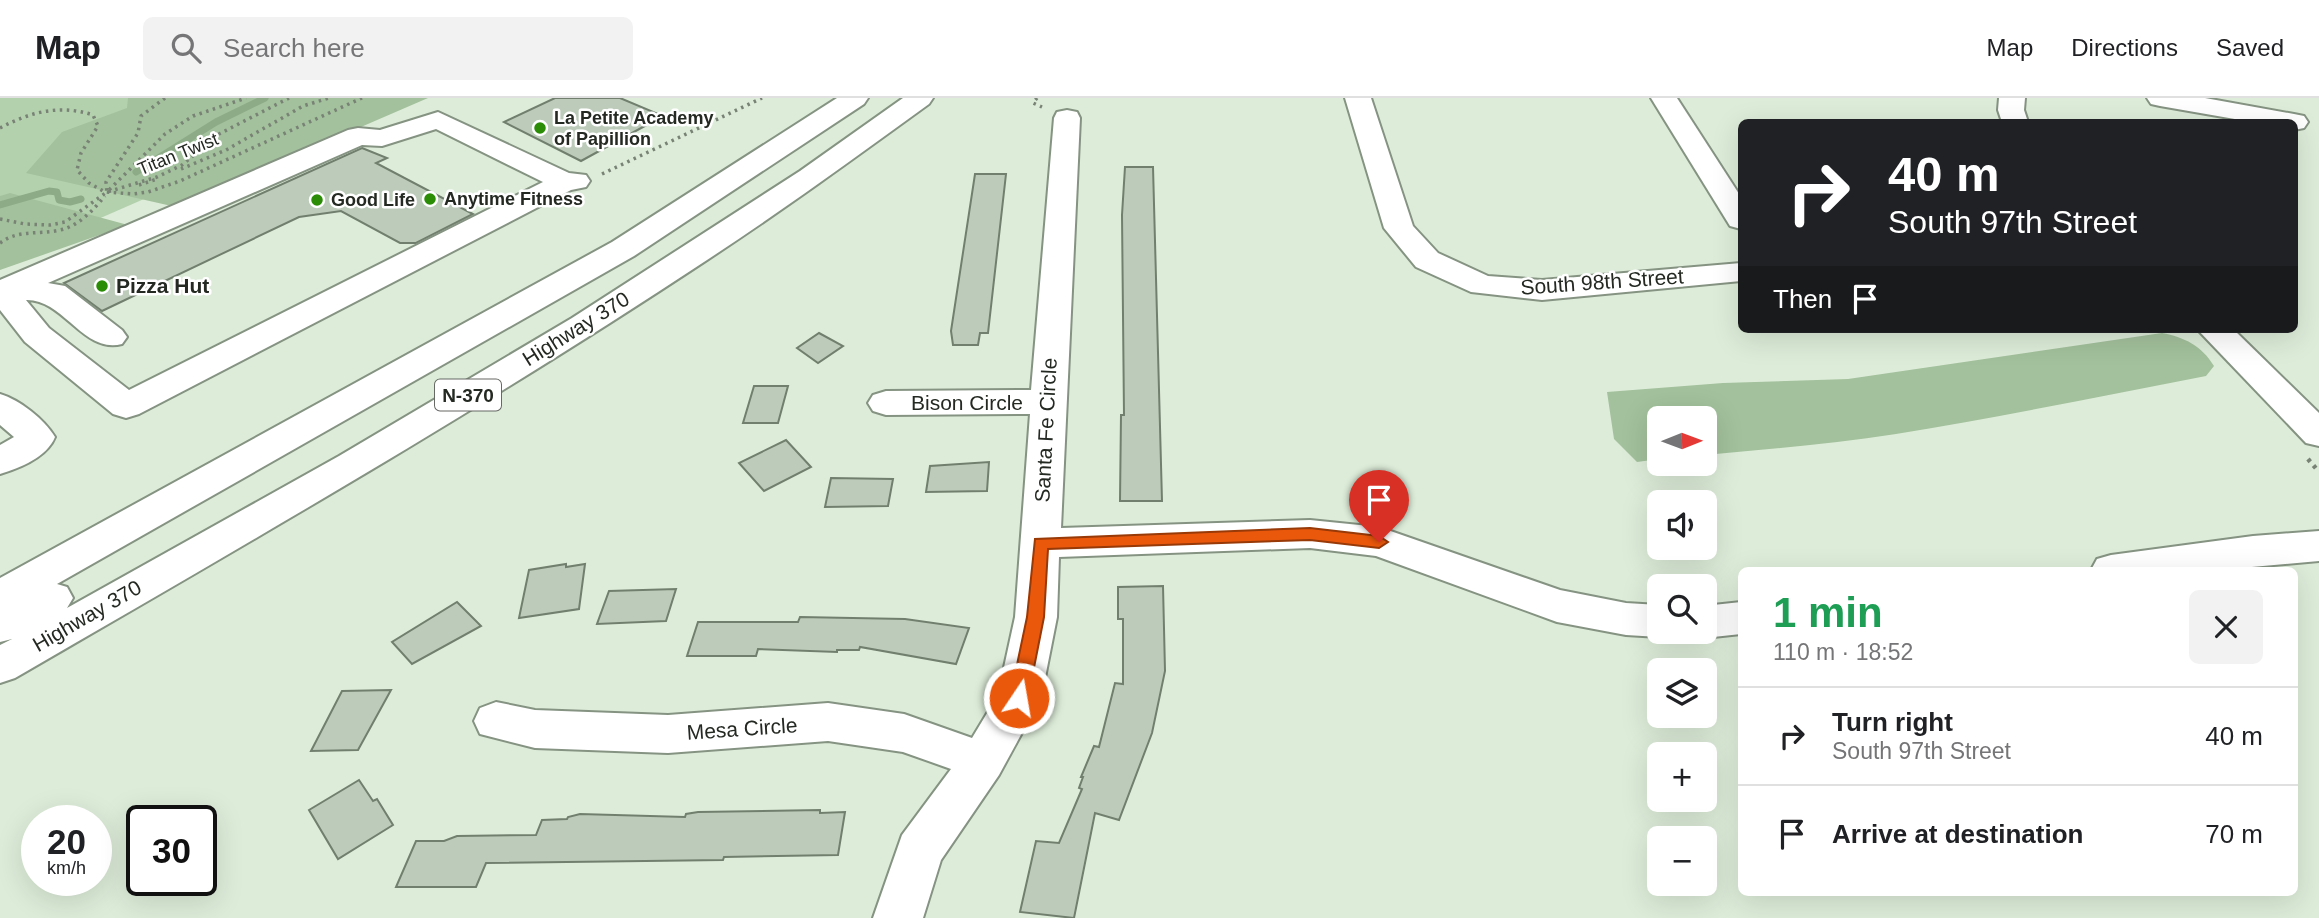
<!DOCTYPE html>
<meta charset="utf-8">
<style>
:root{--surface:#fff;--page:#f2f2f2;--text:#202124;--muted:#757577;--line:#e0e0e0}
body{margin:0;font-family:Helvetica,sans-serif;background:var(--page);color:var(--text);height:100vh;display:flex;flex-direction:column;font-size:26px;white-space:nowrap}
*{box-sizing:border-box;margin:0}
p{font-size:23px;color:var(--muted)}
.icon{flex:none;width:38px;height:38px;fill:none;stroke:currentColor;stroke-width:2;stroke-linecap:round;stroke-linejoin:round}
.map{position:relative;flex:1;overflow:hidden}
.panel{position:absolute;left:1738px;top:469px;width:560px;height:329px;display:flex;flex-direction:column;background:var(--surface);border-radius:10px;box-shadow:0 7px 28px #0002}
.panel>*{flex:none}
.guide{position:absolute;left:1738px;top:21px;width:560px;height:214px;border-radius:10px;box-shadow:0 7px 28px #0002;background:#202124;color:#fff;overflow:hidden}
.needle{width:46px;rotate:89deg}
.buttons{position:absolute;left:1647px;top:308px;display:grid;gap:14px}
.buttons a{display:grid;place-items:center;width:70px;height:70px;border-radius:10px;background:var(--surface);box-shadow:0 7px 28px #0002;font-size:35px}
.speed{position:absolute;left:21px;top:707px;display:flex;gap:14px;font-size:35px;font-weight:700;text-align:center}
.speed>*{display:grid;place-content:center;width:91px;height:91px;border-radius:50%;background:var(--surface);box-shadow:0 7px 28px #0002;line-height:1}
.speed small{font-size:18px;font-weight:400}
.speed .limit{border:4px solid #111;border-radius:10px;background:#fff;color:#111}
.pin{position:absolute;display:grid;place-items:center;width:60px;height:60px;color:#fff;margin:-72px -30px;border-radius:50% 50% 50% 0;rotate:-45deg;box-shadow:0 0 7px #0007}
.pin .icon{rotate:45deg}
.me{position:absolute;width:77px;margin:-38px;rotate:12deg;stroke-linejoin:round;filter:drop-shadow(0 0 5px #0008)}
.turn{display:flex;align-items:center;gap:24px;height:147px;padding:0 35px;font-size:32px}
.turn .icon{width:91px;height:91px;stroke-width:2.5}
.turn b{display:block;font-size:49px;line-height:60px}
.then{display:flex;align-items:center;height:66px;padding:0 35px;background:#0003;gap:14px;font-size:26px}
.round{display:grid;place-items:center;flex:none;width:74px;height:74px;border-radius:10px;background:var(--page)}
.summary{display:flex;align-items:center;justify-content:space-between;height:119px;padding:0 35px}
h1{font-size:42px;font-weight:800;line-height:52px;color:#1e9e55}
ul{padding:0;list-style:none}
li{display:flex;align-items:center;gap:21px;height:98px;padding:0 35px;border-top:2px solid var(--line)}
li div{flex:1}
li b{display:block;font-size:26px}
li em{font-style:normal}
header{display:flex;align-items:center;gap:42px;box-sizing:border-box;height:98px;padding:0 35px;background:var(--surface);border-bottom:2px solid var(--line)}
header strong{font-size:33px}
nav{display:flex;gap:38px;margin-inline-start:auto;font-size:24px}
.search{width:490px;height:63px;background:var(--page);display:flex;align-items:center;gap:18px;box-sizing:border-box;padding:0 24px;border-radius:10px;color:var(--muted);font-size:26px}
.map>svg:first-child{display:block}
.green{fill:#b4d1ae}
.forest{fill:#a3c19c}
.lines{fill:none;stroke-linecap:round;stroke-linejoin:round}
.stream{stroke:#8dab87;stroke-width:7}
.building{fill:#bdccba;stroke:#717f6e;stroke-width:2}
.minor-casing{stroke:#859382;stroke-width:4}
.highway-casing{stroke:#859382;stroke-width:4}
.path-far1{stroke:#788275;stroke-width:3.5;stroke-dasharray:2.5 4.5;stroke-linecap:butt}
.path{stroke:#788275;stroke-width:4.5;stroke-dasharray:3.5 5;stroke-linecap:butt}
.minor{fill:#fff;fill-rule:evenodd}
.highway{fill:#fff;fill-rule:evenodd}
.route{fill:#ea580c;stroke:#983908;stroke-width:2}
.poi-dot{fill:#2a8d05;stroke:#fff;stroke-width:2.5}
.labels{text-anchor:middle;stroke-width:5;stroke-linejoin:round;paint-order:stroke}
.far-poi-label{font-size:18px;font-weight:bold;fill:#242922;stroke:#fff;text-anchor:start}
.far-street-label{font-size:18px;fill:#242922;stroke:#fff}
.shield{fill:#fff;stroke:#666964;stroke-width:2}
.shield-label{font-size:19px;font-weight:bold;fill:#242922}
.street-label{font-size:21px;fill:#242922;stroke:#fff}
.poi-label{font-size:21px;font-weight:bold;fill:#242922;stroke:#fff;text-anchor:start}
</style>
<header>
<strong>Map</strong>
<div class="search"><svg class="icon" aria-label="search" viewBox="0 0 24 24"><circle cx="10" cy="10" r="6"/><path d="M15 15l6 6"/></svg>Search here</div>
<nav><a>Map</a><a>Directions</a><a>Saved</a></nav>
</header>
<div class="map">
<svg width="2319" height="820" viewBox="0 0 2319 820">
<rect width="100%" height="100%" fill="#ddecd9"/>
<path class="green" d="M0 0H375L48 143 0 158Z"/>
<g class="forest">
<path d="M128 0H428L176 109 26 75 62 34 127 10Z"/>
<path d="M10 95 128 127 0 172V98Z"/>
<path d="M2162 235C2184 239 2202 248 2214 268L2206 278C2103 298 2000 319 1896 336 1833 346 1768 351 1705 357L1704 320H1659V361L1637 364 1614 341 1607 294 1723 285 1848 281Z"/>
</g>
<g class="lines">
<g class="stream">
<path d="M136 74 216 24 265 0"/>
<path d="M0 107 49 93 57 94 59 102 70 104 81 101"/>
</g>
</g>
<g class="building">
<path d="M555 0H620L663 18 581 63 504 24Z"/>
<path d="M362 50 387 60 376 65 473 116 416 145H400L341 113 299 119 102 213 64 185Z"/>
<path d="M1125 69H1153L1162 403H1120L1121 317H1124L1122 117Z"/>
<path d="M975 76H1006L988 235H980L978 247H953L951 233Z"/>
<path d="M819 235 843 248 818 265 797 250Z"/>
<path d="M754 288H788L778 325H743Z"/>
<path d="M786 342 811 369 764 393 739 365Z"/>
<path d="M989 364 987 393 926 394 930 368Z"/>
<path d="M831 380 893 381 888 408 825 409Z"/>
<path d="M566 466V469L585 466 579 511 519 520 529 472Z"/>
<path d="M1163 488 1165 573 1152 635 1119 722 1095 715 1074 820 1020 814 1036 743 1059 745 1082 691 1079 690 1083 679H1081L1094 648 1099 649 1115 585 1123 586V521H1118V489Z"/>
<path d="M676 491 666 523 597 526 609 493Z"/>
<path d="M457 504 481 528 412 566 392 544Z"/>
<path d="M800 519 905 521 969 530 956 566 860 549 859 552H837V554L758 551 756 558H687L698 524H798Z"/>
<path d="M391 592 358 652 311 653 342 593Z"/>
<path d="M359 682 373 703 377 701 393 727 338 761 309 712Z"/>
<path d="M820 712V715L845 714 838 757 724 759 723 762 486 765 476 789H396L416 743H444L457 738 536 737 542 722 567 721 568 719 580 716 685 719 686 716 698 714Z"/>
</g>
<g class="lines">
<defs>
<g id="minor">
<path d="M1345 0H1371L1413 128 1438 155 1488 178 1542 182 1741 165V183L1542 202 1471 194 1416 169 1384 130Z"/>
<path d="M1651 0H1677L1741 99V131L1730 128Z"/>
<path d="M1999 0H2025L2024 12 2028 24H2002L1998 12Z"/>
<path d="M2147 0H2205L2294 16 2304 18 2308 24 2304 30 2294 32V24H2252L2160 8 2151 6Z"/>
<path d="M1067 12 1077 14 1080 20 1061 430 1310 422 1379 429 1560 492 1626 505 1659 507V534L1674 535 1659 539 1626 537 1557 524 1376 458 1310 450 1059 459 1057 519 1041 600 999 677 941 762 923 820H873L902 737 951 671 903 654 828 643 668 655 535 650 480 636 474 623 480 610 496 604 535 612 668 617 828 605 904 616 972 640 998 597 1015 519 1030 316 886 317 873 313 868 305 873 297 886 293 1031 292 1054 20 1057 14Z"/>
<path d="M438 14 569 75 586 77 590 83 586 89 571 92 139 316 126 320 113 316 25 244 0 212V182L348 32 358 30 380 32ZM436 31 543 84 129 292 49 230 26 202C64 201 83 256 122 246L127 239 122 232 65 188 48 185 362 47 382 48Z"/>
<path d="M2197 231H2233L2319 315V348L2306 345Z"/>
<path d="M0 296C20 302 44 321 55 339 47 359 20 370 0 376V347L14 339 0 327Z"/>
<path d="M2319 433V463L2218 472H2091L2097 461 2111 457 2253 438Z"/>
<path d="M1741 504V536L1704 540 1689 536 1704 534V508Z"/>
</g>
<path id="highway" d="M837 0H868L864 6 634 158 57 486 67 489 73 500 67 510 339 358 572 220 800 73 903 0H933L929 6C856 59 783 112 707 162 482 311 248 445 15 580L0 585V547L12 541 0 544V480L612 144Z"/>
</defs>
<use href="#minor" class="minor-casing"/>
<use href="#highway" class="highway-casing"/>
<g class="path-far1">
<path d="M165 0 141 18 138 35 106 84 107 94 165 36 193 18 246 0"/>
<path d="M1037 0 1033 5 1042 9"/>
<path d="M0 30C30 14 60 6 93 17L98 28 81 55 77 72 89 85 105 94 133 96 148 94 180 83 362 0"/>
<path d="M181 71 226 52 303 8 329 0"/>
<path d="M602 76 762 0"/>
<path d="M139 87 157 81"/>
<path d="M0 121 25 126 50 127 65 124 107 94 157 79 182 67 219 36 289 0"/>
<path d="M0 145C19 131 39 137 60 132 79 128 93 112 105 98"/>
</g>
<path class="path" d="M2308 361 2319 374"/>
<use href="#minor" class="minor"/>
<use href="#highway" class="highway"/>
</g>
<path class="route" d="M1310 430 1379 438 1388 444 1379 450 1310 442 1048 451 1044 519 1028 600 1025 606 1019 608 1012 606 1010 600 1027 519 1035 441Z"/>
<g class="poi-dot">
<circle cx="540" cy="30" r="7"/>
<circle cx="430" cy="101" r="7"/>
<circle cx="317" cy="102" r="7"/>
<circle cx="102" cy="188" r="7"/>
</g>
<g class="labels">
<g class="far-poi-label">
<text x="554" y="26">La Petite Academy<tspan x="554" dy="21">of Papillion</tspan></text>
<text x="444" y="107">Anytime Fitness</text>
<text x="331" y="108">Good Life</text>
</g>
<g class="far-street-label">
<text transform="translate(178 56) rotate(-22)" y="6">Titan Twist</text>
</g>
<rect class="shield" x="435" y="281.5" width="66" height="31" rx="5"/>
<g class="shield-label">
<text x="468" y="304">N-370</text>
</g>
<g class="street-label">
<text transform="translate(1602 184) rotate(-4)" y="7">South 98th Street</text>
<text transform="translate(576 231) rotate(-32)" y="7">Highway 370</text>
<text x="967" y="312">Bison Circle</text>
<text transform="translate(1046 332) rotate(-87)" y="7">Santa Fe Circle</text>
<text transform="translate(87 518) rotate(-30)" y="7">Highway 370</text>
<text transform="translate(742 631) rotate(-4)" y="7">Mesa Circle</text>
</g>
<g class="poi-label">
<text x="116" y="195">Pizza Hut</text>
</g>
</g>
</svg>
<div class="buttons">
<a><svg class="needle" viewBox="-14 -14 28 28"><path d="M0-13l5 13h-10z" fill="#e53935"/><path d="M0 13l5-13h-10z" fill="#757577"/></svg></a>
<a><svg class="icon" aria-label="sound" viewBox="0 0 24 24"><path d="M4 9h4l5-4v14l-5-4H4zM17 9q2 3 0 6"/></svg></a>
<a><svg class="icon" aria-label="search" viewBox="0 0 24 24"><circle cx="10" cy="10" r="6"/><path d="M15 15l6 6"/></svg></a>
<a><svg class="icon" aria-label="layers" viewBox="0 0 24 24"><path d="M12 4l9 5-9 5-9-5zM3 14l9 5 9-5"/></svg></a>
<a>+</a>
<a>−</a>
</div>
<div class="speed"><div>20<small>km/h</small></div><div class="limit">30</div></div>
<div class="pin" style="left:1379px;top:444px;background:#d93025"><svg class="icon" aria-label="arrive" viewBox="0 0 24 24"><path d="M6 21V4h12l-3 4 3 4H6"/></svg></div>
<svg class="me" style="left:1019px;top:600px" viewBox="-20 -20 40 40"><circle r="17" fill="#ea580c" stroke="#fff" stroke-width="3"/><path d="M0-11L8 9 0 5-8 9z" fill="#fff"/></svg>
<div class="guide">
<div class="turn"><svg class="icon" aria-label="right" viewBox="0 0 24 24"><path d="M7 20v-9h11M14 6l5 5-5 5"/></svg><div><b>40 m</b>South 97th Street</div></div>
<div class="then">Then<svg class="icon" aria-label="arrive" viewBox="0 0 24 24"><path d="M6 21V4h12l-3 4 3 4H6"/></svg></div>
</div>
<section class="panel">
<div class="summary"><div><h1>1 min</h1><p>110 m · 18:52</p></div><a class="round"><svg class="icon" aria-label="close" viewBox="0 0 24 24"><path d="M6 6l12 12M18 6L6 18"/></svg></a></div>
<ul>
<li><svg class="icon" aria-label="right" viewBox="0 0 24 24"><path d="M7 20v-9h11M14 6l5 5-5 5"/></svg><div><b>Turn right</b><p>South 97th Street</p></div><em>40 m</em></li>
<li><svg class="icon" aria-label="arrive" viewBox="0 0 24 24"><path d="M6 21V4h12l-3 4 3 4H6"/></svg><div><b>Arrive at destination</b></div><em>70 m</em></li>
</ul>
</section>
</div>
